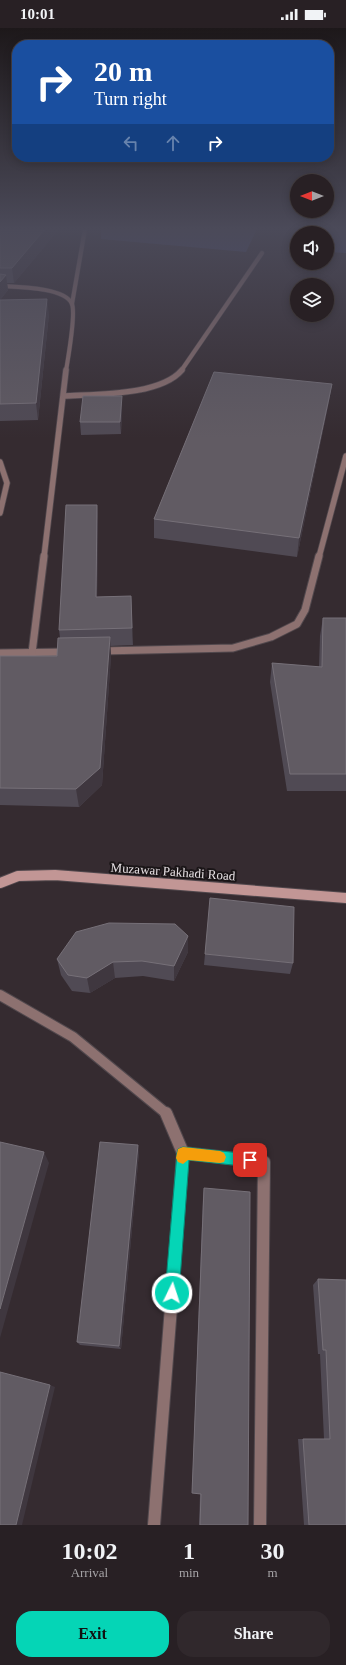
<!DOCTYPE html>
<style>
:root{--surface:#282024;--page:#30282c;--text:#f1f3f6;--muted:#a5a3a6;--line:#443e41;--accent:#05d5b6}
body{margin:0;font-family:"Times New Roman",serif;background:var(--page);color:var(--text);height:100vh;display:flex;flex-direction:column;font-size:15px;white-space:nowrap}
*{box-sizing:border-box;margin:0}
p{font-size:13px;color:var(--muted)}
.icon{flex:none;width:22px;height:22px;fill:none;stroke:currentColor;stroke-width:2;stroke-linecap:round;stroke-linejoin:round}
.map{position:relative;height:1497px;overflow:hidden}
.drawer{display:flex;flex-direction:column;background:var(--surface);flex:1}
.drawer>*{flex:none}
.hud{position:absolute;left:12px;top:12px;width:322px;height:122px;border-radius:16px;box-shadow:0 2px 10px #0003,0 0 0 1px var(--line);background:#1a4fa0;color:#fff;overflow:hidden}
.needle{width:26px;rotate:270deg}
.fabs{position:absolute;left:290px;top:146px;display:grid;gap:8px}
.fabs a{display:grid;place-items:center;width:44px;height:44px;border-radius:50%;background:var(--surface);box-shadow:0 2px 10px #0003,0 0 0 1px var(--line);font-size:20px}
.pin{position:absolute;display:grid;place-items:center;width:34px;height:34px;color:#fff;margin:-17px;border-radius:8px;box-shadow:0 2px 6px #0006}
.me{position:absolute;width:44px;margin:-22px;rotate:4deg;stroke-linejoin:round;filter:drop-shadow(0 0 3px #0008)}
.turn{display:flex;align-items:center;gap:14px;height:84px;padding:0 16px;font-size:18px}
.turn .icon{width:52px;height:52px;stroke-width:2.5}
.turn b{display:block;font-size:28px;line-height:34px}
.lanes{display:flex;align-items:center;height:38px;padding:0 16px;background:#0003;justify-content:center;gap:20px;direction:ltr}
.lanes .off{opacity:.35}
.eta{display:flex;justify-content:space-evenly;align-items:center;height:68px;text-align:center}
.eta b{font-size:24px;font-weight:700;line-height:28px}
.button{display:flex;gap:8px;margin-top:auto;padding:8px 16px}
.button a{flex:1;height:46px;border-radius:16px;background:var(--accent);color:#111;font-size:16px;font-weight:700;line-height:46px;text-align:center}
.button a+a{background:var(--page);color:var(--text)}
.status{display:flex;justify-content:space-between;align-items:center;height:28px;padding:0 20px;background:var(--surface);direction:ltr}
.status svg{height:11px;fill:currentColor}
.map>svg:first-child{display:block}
.water{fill:#474c7b}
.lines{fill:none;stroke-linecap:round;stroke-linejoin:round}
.lane-far2-casing{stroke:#51484d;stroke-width:5}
.lane-far1-casing{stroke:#51484d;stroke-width:7}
.lane-casing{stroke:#51484d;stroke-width:9}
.street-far1-casing{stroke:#51484d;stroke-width:12}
.street-casing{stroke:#51484d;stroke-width:14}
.secondary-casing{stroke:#51484d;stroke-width:12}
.lane-far2{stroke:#8d7170;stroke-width:4}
.lane-far1{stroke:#8d7170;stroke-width:5.5}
.lane{stroke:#8d7170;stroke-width:7}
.street-far1{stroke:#8d7170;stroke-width:10}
.street{stroke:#8d7170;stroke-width:12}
.secondary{stroke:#c29695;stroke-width:10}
.wall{fill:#504a54}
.shaded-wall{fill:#3f373f}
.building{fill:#615b63;stroke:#767078}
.route{fill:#05d5b6;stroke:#038a76}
.slow{fill:#f59e0b}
.labels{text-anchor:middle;stroke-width:4;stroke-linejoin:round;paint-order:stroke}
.street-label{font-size:13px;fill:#e7e1e4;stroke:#1a1517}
</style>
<div class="status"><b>10:01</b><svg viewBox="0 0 49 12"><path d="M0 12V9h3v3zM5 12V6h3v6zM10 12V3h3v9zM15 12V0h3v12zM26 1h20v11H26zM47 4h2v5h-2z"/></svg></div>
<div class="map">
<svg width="346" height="1497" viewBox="0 0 346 1497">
<rect width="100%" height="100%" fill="#352b30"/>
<g class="water">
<path d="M101 201H257L246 224 101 211Z"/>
<path d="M296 201H346V225L327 224V205H297V222L288 221Z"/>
</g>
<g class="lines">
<defs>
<g id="lane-far2">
<path d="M0 258C16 259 65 259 72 276 76 287 68 330 66 343"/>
<path d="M72 276 85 201"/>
<path d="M181 343 262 225"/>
</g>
<g id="lane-far1">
<path d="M64 368C95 366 160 368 182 342"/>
<path d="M0 434 7 455 0 485"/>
<path d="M44 529 66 342"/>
<path d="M319 529 346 428"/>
</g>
<g id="lane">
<path d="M101 623 233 620 271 609 297 596 305 582 319 528"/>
<path d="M0 625 67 624"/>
<path d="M32 625 44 528"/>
</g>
<path id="street-far1" d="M0 967 73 1009 167 1086"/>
<g id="street">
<path d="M183 1125 264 1134 260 1497"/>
<path d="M154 1497 183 1125 166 1085"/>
</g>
<path id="secondary" d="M0 855 18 848 55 847 346 870"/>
</defs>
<use href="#lane-far2" class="lane-far2-casing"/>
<use href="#lane-far1" class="lane-far1-casing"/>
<use href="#lane" class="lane-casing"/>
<use href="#street-far1" class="street-far1-casing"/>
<use href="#street" class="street-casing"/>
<use href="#secondary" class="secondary-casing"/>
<use href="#lane-far2" class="lane-far2"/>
<use href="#lane-far1" class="lane-far1"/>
<use href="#lane" class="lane"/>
<use href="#street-far1" class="street-far1"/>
<use href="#street" class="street"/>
<use href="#secondary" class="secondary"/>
</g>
<g class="wall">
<path d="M0 201H59L14 255H7L8 262 0 272 49 286 38 392 0 393Z"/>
<path d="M332 356 329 373 297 529 154 510V491Z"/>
<path d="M122 380 121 406 81 407 80 394Z"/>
<path d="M97 477 98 493 97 569 131 568 133 617 110 618 111 628 102 757 79 779 0 777V628H57L60 610 59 602Z"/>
<path d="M323 590H346V763H287L270 654 272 635 319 639 320 608Z"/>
<path d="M188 908V924L174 953 143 948 115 950 90 965 72 963 61 947 57 931Z"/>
<path d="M205 926 293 935 290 946 204 937Z"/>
<path d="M139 1124 121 1321 80 1317 77 1314Z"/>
<path d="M204 1160 248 1497H199L200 1466 192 1465V1463L203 1168Z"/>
<path d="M318 1251 346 1497H304L298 1411H324L320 1326H318L313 1257Z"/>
</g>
<g class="shaded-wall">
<path d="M45 201H59L14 255 12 240Z"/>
<path d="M6 247 8 262 0 272V254Z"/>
<path d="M47 271 49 286 38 392 36 375Z"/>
<path d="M332 356 329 373 297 529 299 510Z"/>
<path d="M122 368V380L121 406 120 394Z"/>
<path d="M97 477 98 493 97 586 96 569Z"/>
<path d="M131 568 132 585 133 617 132 600Z"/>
<path d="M110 609 111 628 102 757 79 779 76 761Z"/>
<path d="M188 908V924L174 953V938Z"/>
<path d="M113 934 115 950 90 965 87 950Z"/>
<path d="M138 1117 139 1124 121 1321 119 1318Z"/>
<path d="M44 1124 49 1135 0 1310V1281Z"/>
<path d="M50 1357 55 1359 22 1497H16Z"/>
</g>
<g class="building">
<path d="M0 201H45L12 240H0Z"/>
<path d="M0 246 6 247 0 254Z"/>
<path d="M47 271 36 375 0 376V272Z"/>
<path d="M214 344 332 356 299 510 154 491Z"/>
<path d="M83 368H122L120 394H80Z"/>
<path d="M66 477H97L96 569 131 568 132 600 59 602Z"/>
<path d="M323 590H346V746H290L272 635 322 639Z"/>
<path d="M110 609 100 740 76 761 0 760V628H57L58 610Z"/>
<path d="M210 870 294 879 293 935 205 926Z"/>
<path d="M109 895 175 896 188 908 174 938 142 933 113 934 87 950 68 947 57 931 76 904Z"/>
<path d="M0 1114 44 1124 0 1281Z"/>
<path d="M100 1114 138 1117 119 1318 77 1314Z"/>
<path d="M204 1160 250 1164 248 1497H200L201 1466 192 1465Z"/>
<path d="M318 1251 346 1252V1497H309L303 1411H330L326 1322H323Z"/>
<path d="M0 1344 50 1357 16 1497H0Z"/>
</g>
<linearGradient id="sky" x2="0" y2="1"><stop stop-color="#1d181a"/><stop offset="0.49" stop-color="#4b4a59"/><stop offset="1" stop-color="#4b4a59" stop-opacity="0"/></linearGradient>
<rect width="346" height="410" fill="url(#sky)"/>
<path class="route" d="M183 1119 250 1126 255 1128 257 1132 255 1137 250 1139 189 1132 179 1265 177 1269 172 1271 167 1269 165 1265 177 1125 178 1121Z"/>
<path class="slow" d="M183 1119 220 1123 224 1125 226 1129 224 1134 220 1135 188 1132 183 1136 178 1134 176 1130 178 1121Z"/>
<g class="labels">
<g class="street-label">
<text transform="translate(173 843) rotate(4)" y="5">Muzawar Pakhadi Road</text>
</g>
</g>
</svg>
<div class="fabs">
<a><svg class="needle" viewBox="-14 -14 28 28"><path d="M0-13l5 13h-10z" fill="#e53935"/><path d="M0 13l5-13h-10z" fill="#a5a3a6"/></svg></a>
<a><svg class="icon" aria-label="sound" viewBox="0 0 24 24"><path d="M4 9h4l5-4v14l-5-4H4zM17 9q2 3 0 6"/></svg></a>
<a><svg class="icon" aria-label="layers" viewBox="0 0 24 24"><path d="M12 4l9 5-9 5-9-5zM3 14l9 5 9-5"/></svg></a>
</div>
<div class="pin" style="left:250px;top:1132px;background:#d93025"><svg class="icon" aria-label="arrive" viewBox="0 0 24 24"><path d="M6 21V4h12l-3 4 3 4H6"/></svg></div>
<svg class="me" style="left:172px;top:1265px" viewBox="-20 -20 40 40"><circle r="17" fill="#05d5b6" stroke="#fff" stroke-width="3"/><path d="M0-11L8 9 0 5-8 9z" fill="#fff"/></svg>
<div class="hud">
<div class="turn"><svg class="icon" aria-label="right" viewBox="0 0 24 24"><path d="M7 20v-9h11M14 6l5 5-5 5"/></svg><div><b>20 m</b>Turn right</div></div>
<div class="lanes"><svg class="icon off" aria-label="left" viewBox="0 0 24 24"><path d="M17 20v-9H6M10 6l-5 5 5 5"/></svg><svg class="icon off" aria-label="ahead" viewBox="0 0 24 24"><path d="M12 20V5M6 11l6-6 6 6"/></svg><svg class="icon" aria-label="right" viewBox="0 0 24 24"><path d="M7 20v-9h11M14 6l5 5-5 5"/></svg></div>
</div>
</div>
<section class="drawer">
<div class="eta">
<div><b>10:02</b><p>Arrival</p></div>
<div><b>1</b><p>min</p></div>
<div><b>30</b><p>m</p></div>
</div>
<div class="button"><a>Exit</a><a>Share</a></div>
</section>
